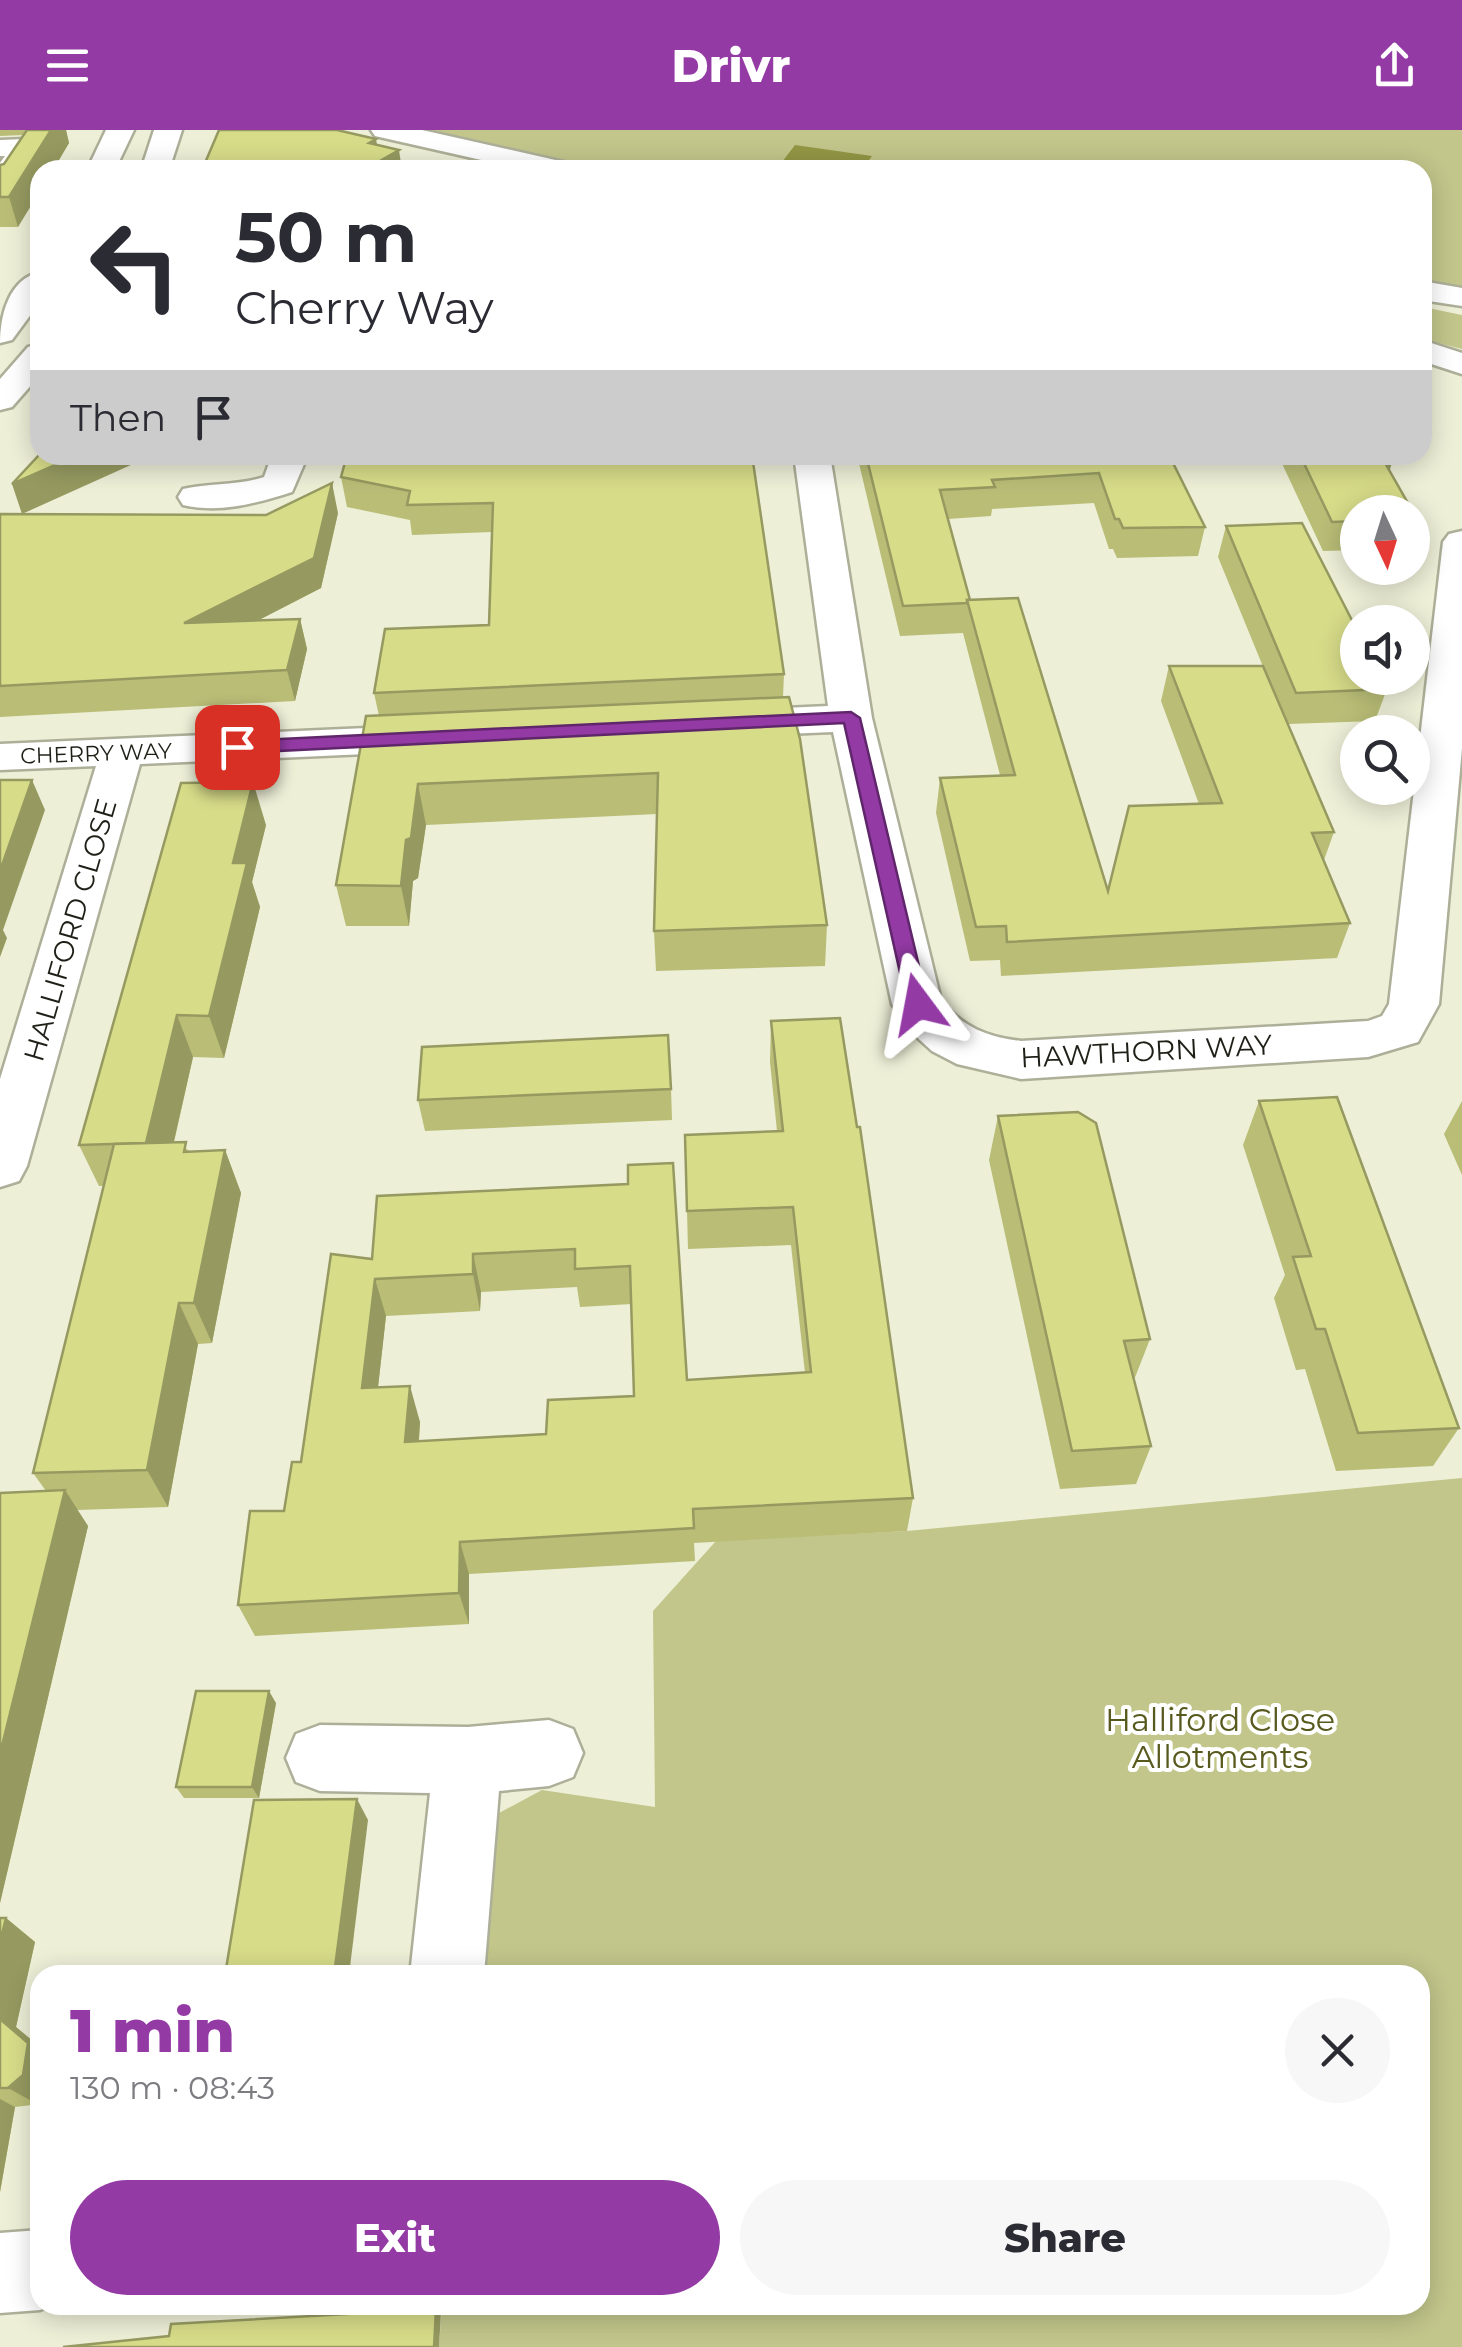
<!DOCTYPE html>
<meta charset="utf-8">
<style>
:root{--surface:#fff;--page:#f7f7f7;--text:#2b2b33;--muted:#7c7c81;--accent:#943aa5}
body{margin:0;font-family:Montserrat,sans-serif;background:var(--page);color:var(--text);height:100vh;display:flex;flex-direction:column;font-size:38px;white-space:nowrap}
*{box-sizing:border-box;margin:0}
p{font-size:32px;color:var(--muted)}
.icon{flex:none;width:55px;height:55px;fill:none;stroke:currentColor;stroke-width:2;stroke-linecap:round;stroke-linejoin:round}
.map{position:relative;flex:1;overflow:hidden}
.side{position:absolute;left:30px;top:1835px;width:1400px;height:350px;display:flex;flex-direction:column;background:var(--surface);border-radius:30px;box-shadow:0 5px 25px #0003}
.side>*{flex:none}
.hud{position:absolute;left:30px;top:30px;width:1402px;height:305px;border-radius:30px;box-shadow:0 5px 25px #0003;background:#fff;color:var(--text);overflow:hidden}
.needle{width:65px;rotate:176deg}
.tools{position:absolute;left:1340px;top:365px;display:grid;gap:20px}
.tools a{display:grid;place-items:center;width:90px;height:90px;border-radius:50%;background:var(--surface);box-shadow:0 5px 25px #0003;font-size:50px}
.pin{position:absolute;display:grid;place-items:center;width:85px;height:85px;color:#fff;margin:-42px;border-radius:20px;box-shadow:0 5px 15px #0006}
.me{position:absolute;width:110px;margin:-55px;rotate:347deg;stroke-linejoin:round;filter:drop-shadow(0 0 8px #0008)}
.turn{display:flex;align-items:center;gap:35px;height:210px;padding:0 40px;font-size:45px}
.turn .icon{width:130px;height:130px;stroke-width:2.5}
.turn b{display:block;font-size:70px;line-height:85px}
.then{display:flex;align-items:center;height:95px;padding:0 40px;background:#0003;gap:20px;font-size:38px}
.round{display:grid;place-items:center;flex:none;width:105px;height:105px;border-radius:52px;background:var(--page)}
.overview{display:flex;align-items:center;justify-content:space-between;height:170px;padding:0 40px}
h1{font-size:60px;font-weight:800;line-height:75px;color:var(--accent)}
.button{display:flex;gap:20px;margin-top:auto;padding:20px 40px}
.button a{flex:1;height:115px;border-radius:60px;background:var(--accent);color:#fff;font-size:40px;font-weight:800;line-height:115px;text-align:center}
.button a+a{background:var(--page);color:var(--text)}
header{display:flex;justify-content:space-between;align-items:center;height:130px;padding:0 40px;background:var(--accent);color:#fff;font-size:45px;font-weight:800}
.map>svg:first-child{display:block}
.green{fill:#c2c68b}
.water{fill:#929644}
.lines{fill:none;stroke-linecap:round;stroke-linejoin:round}
.minor-casing{stroke:#adaf98;stroke-width:5}
.major-casing{stroke:#adaf98;stroke-width:5}
.minor{fill:#fff;fill-rule:evenodd}
.major{fill:#fff;fill-rule:evenodd}
.wall{fill:#b9bd76;fill-rule:evenodd}
.shaded-wall{fill:#969a60}
.building{fill:#d7dc89;stroke:#969a60;stroke-width:2.5;fill-rule:evenodd}
.route{fill:#943aa5;stroke:#60266b;stroke-width:2.5}
.labels{text-anchor:middle;stroke-width:8;stroke-linejoin:round;paint-order:stroke}
.far-street-label{font-size:22px;fill:#1f1f17;stroke:#fff}
.street-label{font-size:28px;fill:#1f1f17;stroke:#fff}
.near-park-label{font-size:32px;fill:#57591d;stroke:#fff}
</style>
<header><svg class="icon" aria-label="menu" viewBox="0 0 24 24"><path d="M4 6h16M4 12h16M4 18h16"/></svg>Drivr<svg class="icon" aria-label="share" viewBox="0 0 24 24"><path d="M12 15V3M7 8l5-5 5 5M5 13v7h14v-7"/></svg></header>
<div class="map">
<svg width="1462" height="2217" viewBox="0 0 1462 2217">
<rect width="100%" height="100%" fill="#edefd7"/>
<g class="green">
<path d="M421 0H1462V167L1423 160 1422 40H623L536 27Z"/>
<path d="M1423 177 1462 185V219L1423 209Z"/>
<path d="M1462 1348V2217H439L442 2175H1420V1845H478L479 1750 499 1683 542 1660 655 1677 653 1481 716 1411 907 1401Z"/>
</g>
<path class="water" d="M795 15 872 26 862 40H776Z"/>
<g class="lines">
<defs>
<g id="minor">
<path d="M371 0H422L573 34 577 40H525L375 6Z"/>
<path d="M25 9 39 17 10 61 0 64V33L5 26H0V10Z"/>
<path d="M1422 151 1462 158V176L1422 170Z"/>
<path d="M1422 210 1462 223V244L1422 231Z"/>
<path d="M272 325H308L292 362C257 373 220 384 183 375L178 367 183 359C210 353 237 356 264 347Z"/>
<path d="M794 325H830L872 588 941 870C962 897 987 907 1021 911L1368 891 1382 886 1389 874 1443 412 1449 404 1462 401V618L1439 874 1418 912 1368 927 1021 949 957 934 932 921 910 901 892 874 833 602 719 607 704 603 698 594 704 585 719 581 828 576Z"/>
<path d="M434 595 449 599 455 608 449 617 434 621 140 634 27 1036 19 1051 0 1057V949L96 636 0 640V614Z"/>
<path d="M549 1590 573 1599 583 1623 573 1647 549 1656 499 1661 484 1845H410L430 1663 320 1661 296 1652 286 1628 296 1604 320 1595 468 1597Z"/>
<path d="M40 2100V2175H53L40 2180 0 2183V2103Z"/>
</g>
<g id="major">
<path d="M106 0H134L115 40H87Z"/>
<path d="M154 0H182L169 40H141Z"/>
<path d="M40 142V172L12 210 0 213C0 185 9 149 40 142Z"/>
<path d="M40 214V245L12 277 0 280V249L28 217Z"/>
</g>
</defs>
<use href="#minor" class="minor-casing"/>
<use href="#major" class="major-casing"/>
<use href="#minor" class="minor"/>
<use href="#major" class="major"/>
</g>
<g class="wall">
<path d="M0 0H66L69 13 53 40H40L18 97H0V35L4 34 23 5 0 6Z"/>
<path d="M752 325 784 544 783 567 827 795 825 836 656 841 654 801 657 684 426 695 418 748 413 751 409 796H346L336 755 379 586 374 563 489 495 492 402 412 405 410 390 347 377 341 347Z"/>
<path d="M857 325H1199L1170 327 1205 397 1198 426 1117 428 1113 419H1109L1094 373 992 379 991 386 948 389 970 470 1108 761 1199 674 1161 571 1169 536 1264 539 1218 427 1226 396 1387 559 1375 591 1288 594 1334 702 1324 730 1350 793 1337 828 1001 846 1000 830 970 831 936 683 940 648 1000 645 963 503 900 506Z"/>
<path d="M1278 325H1393L1389 341 1417 389 1412 401V382H1358V420L1323 421Z"/>
<path d="M338 383 321 458 257 491 300 489 307 519 295 571 0 587V384L266 385Z"/>
<path d="M266 695 252 752 260 777 224 928 193 927 174 1012 190 1021 225 1020 241 1063 212 1213 198 1214 168 1377 77 1380 88 1396 0 1773V1363L46 1361 33 1343 103 1056H99L79 1015Z"/>
<path d="M771 891 913 1368 907 1401 694 1413 695 1431 469 1444V1494L255 1506 238 1475 284 1381 372 1129 628 1054 687 1250 805 1243 791 1115 688 1119 685 1005 777 1001 770 932ZM577 1157 580 1177 632 1174 634 1266 546 1304 419 1312 420 1292 378 1257 386 1186 480 1181 481 1162Z"/>
<path d="M671 959 672 990 425 1001 418 970Z"/>
<path d="M1259 971 1459 1298 1433 1336 1336 1341 1305 1239 1296 1240 1274 1168 1285 1145 1243 1015Z"/>
<path d="M1462 971V1045L1444 1004Z"/>
<path d="M998 986 1150 1209 1134 1250 1151 1316 1136 1354 1060 1359 989 1030Z"/>
<path d="M276 1573 259 1668H184L176 1657Z"/>
<path d="M6 1788 35 1812 16 1897 40 1917V1974L15 1977 0 2062V1812Z"/>
</g>
<g class="shaded-wall">
<path d="M51 0H66L69 13 53 40H40V61L18 97 9 67Z"/>
<path d="M376 9 380 31 399 20 402 40H364L369 13Z"/>
<path d="M78 325H153L22 384 12 354Z"/>
<path d="M1394 326 1385 356 1384 331Z"/>
<path d="M332 353 338 383 321 458 193 524 184 493Z"/>
<path d="M300 489 307 519 295 571 287 540Z"/>
<path d="M32 650 45 680 3 800 7 808 0 827V741Z"/>
<path d="M253 652 266 695 252 752 260 777 224 928 209 886 233 733Z"/>
<path d="M418 654 426 695 418 748 413 751 409 796 401 756 406 710Z"/>
<path d="M177 885 193 927 164 1055 146 1014Z"/>
<path d="M225 1020 241 1063 212 1213 194 1173Z"/>
<path d="M473 1124 481 1162 480 1181 473 1144Z"/>
<path d="M375 1149 386 1186 374 1293 362 1258Z"/>
<path d="M179 1173 198 1214 168 1377 147 1340Z"/>
<path d="M410 1256 420 1292 416 1347 405 1312Z"/>
<path d="M65 1360 88 1396 0 1773V1624Z"/>
<path d="M460 1412 469 1444V1494L459 1463Z"/>
<path d="M269 1561 276 1573 259 1668 252 1657Z"/>
<path d="M357 1669 368 1690 349 1845H334Z"/>
<path d="M6 1788 35 1812 16 1897 40 1917 39 1975 8 1958 0 1889V1812Z"/>
<path d="M0 1969 15 1977 0 2062Z"/>
<path d="M436 2179 441 2183 439 2217H434Z"/>
</g>
<g class="building">
<path d="M27 0H51L9 67H0V35L4 34Z"/>
<path d="M219 0H337L376 9 369 13 399 20 364 40H202Z"/>
<path d="M40 324 78 325 12 354Z"/>
<path d="M347 325H752L784 544 374 563 385 499 489 495 493 373 407 375 410 361 341 347Z"/>
<path d="M866 325H1169L1205 397 1123 398 1119 389H1115L1099 343 992 350 995 357 940 360 970 470H967V473L903 476Z"/>
<path d="M1300 325H1393L1394 326 1384 331 1417 389H1412V382H1358V391L1332 392Z"/>
<path d="M332 353 314 428 184 493 300 489 287 540 0 556V384L266 385Z"/>
<path d="M1302 393 1358 502V548H1381L1387 559 1296 563 1226 396Z"/>
<path d="M1018 468 1108 761 1129 676 1222 673 1169 536H1263L1334 702 1312 703 1350 793 1007 812 1006 796 976 797 940 648 1015 645 967 470Z"/>
<path d="M789 567 800 609 827 795 654 801 658 643 418 654 411 708 406 710 401 756 336 755 366 586Z"/>
<path d="M0 650H32L0 741Z"/>
<path d="M253 652 233 733H247L209 886 177 885 146 1013 79 1015 181 653Z"/>
<path d="M840 888 857 997H860L913 1368 693 1379 694 1398 460 1412 459 1463 238 1475 250 1381H284L292 1332H301L331 1124 372 1129 377 1066 628 1054V1035L673 1033 687 1250 811 1242 793 1077 687 1081 685 1005 783 1001 771 891ZM575 1119V1139L630 1136 634 1266 548 1270 546 1304 405 1312 410 1256 362 1258 375 1149 473 1144V1124Z"/>
<path d="M668 905 671 959 418 970 422 917Z"/>
<path d="M1337 967 1459 1298 1358 1303 1325 1199H1316L1293 1127 1311 1126 1259 971Z"/>
<path d="M1078 982 1096 993 1150 1209 1124 1211 1151 1316 1072 1321 998 986Z"/>
<path d="M186 1012 184 1022 225 1020 194 1173H179L147 1340 33 1343 114 1014Z"/>
<path d="M65 1360 0 1624V1363Z"/>
<path d="M196 1561H269L252 1657H176Z"/>
<path d="M357 1669 334 1845H225L254 1670Z"/>
<path d="M0 1788H6L0 1812Z"/>
<path d="M0 1889 28 1913 23 1945 8 1958H0Z"/>
<path d="M436 2179 434 2217H63L169 2206 171 2194Z"/>
</g>
<path class="route" d="M851 582 860 588 928 874 918 882 907 874 844 593 237 623 228 617 237 611Z"/>
<g class="labels">
<g class="far-street-label">
<text transform="translate(96 623) rotate(-2)" y="8">CHERRY WAY</text>
</g>
<g class="street-label">
<text transform="translate(70 800) rotate(-74)" y="10">HALLIFORD CLOSE</text>
<text transform="translate(1146 921) rotate(-3)" y="10">HAWTHORN WAY</text>
</g>
<g class="near-park-label">
<text x="1220" y="1601">Halliford Close<tspan x="1220" dy="37">Allotments</tspan></text>
</g>
</g>
</svg>
<div class="tools">
<a><svg class="needle" viewBox="-14 -14 28 28"><path d="M0-13l5 13h-10z" fill="#e53935"/><path d="M0 13l5-13h-10z" fill="#7c7c81"/></svg></a>
<a><svg class="icon" aria-label="sound" viewBox="0 0 24 24"><path d="M4 9h4l5-4v14l-5-4H4zM17 9q2 3 0 6"/></svg></a>
<a><svg class="icon" aria-label="search" viewBox="0 0 24 24"><circle cx="10" cy="10" r="6"/><path d="M15 15l6 6"/></svg></a>
</div>
<div class="pin" style="left:237px;top:617px;background:#d93025"><svg class="icon" aria-label="arrive" viewBox="0 0 24 24"><path d="M6 21V4h12l-3 4 3 4H6"/></svg></div>
<svg class="me" style="left:918px;top:874px" viewBox="-20 -20 40 40"><path d="M0-17L14 15 0 8-14 15z" fill="#943aa5" stroke="#fff" stroke-width="4"/></svg>
<div class="hud">
<div class="turn"><svg class="icon" aria-label="left" viewBox="0 0 24 24"><path d="M17 20v-9H6M10 6l-5 5 5 5"/></svg><div><b>50 m</b>Cherry Way</div></div>
<div class="then">Then<svg class="icon" aria-label="arrive" viewBox="0 0 24 24"><path d="M6 21V4h12l-3 4 3 4H6"/></svg></div>
</div>
<section class="side">
<div class="overview"><div><h1>1 min</h1><p>130 m · 08:43</p></div><a class="round"><svg class="icon" aria-label="close" viewBox="0 0 24 24"><path d="M6 6l12 12M18 6L6 18"/></svg></a></div>
<div class="button"><a>Exit</a><a>Share</a></div>
</section>
</div>
